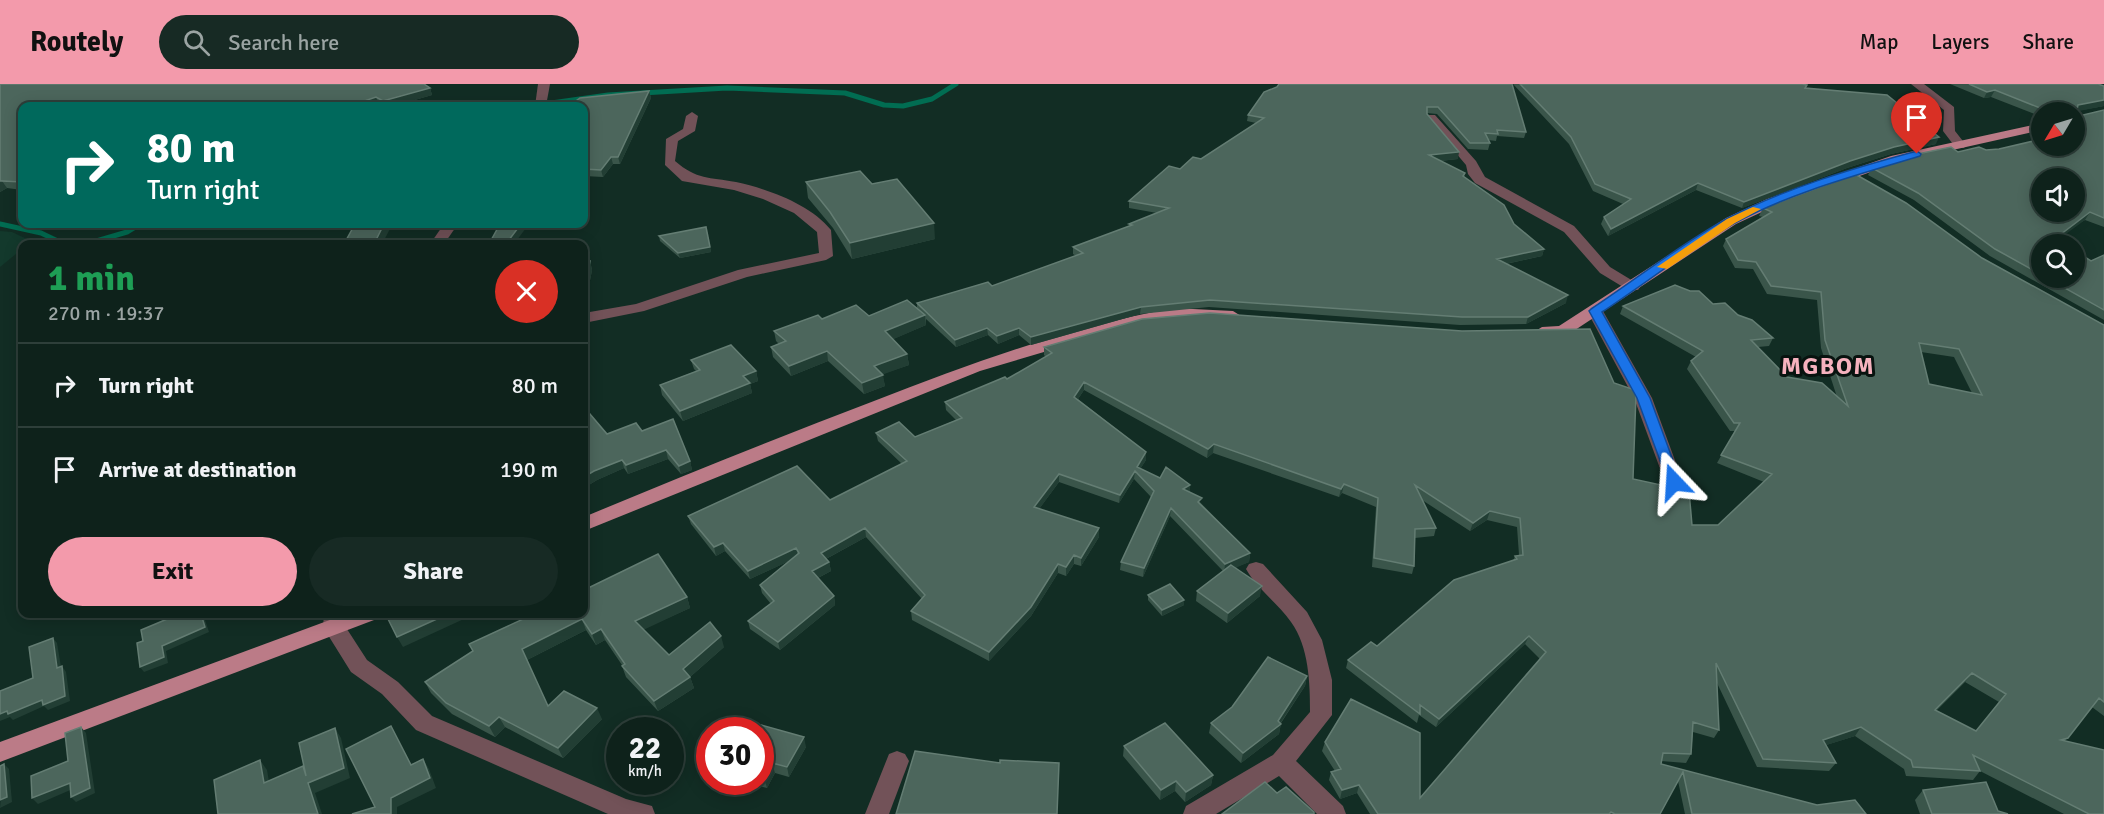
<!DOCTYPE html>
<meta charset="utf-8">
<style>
:root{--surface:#0e221b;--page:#172a24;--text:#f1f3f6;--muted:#9ba4a3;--line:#2e3f3a;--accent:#f39aab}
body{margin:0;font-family:Signika,sans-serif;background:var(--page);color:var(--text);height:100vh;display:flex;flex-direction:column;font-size:22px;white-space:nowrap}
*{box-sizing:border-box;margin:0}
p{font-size:20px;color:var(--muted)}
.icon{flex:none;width:33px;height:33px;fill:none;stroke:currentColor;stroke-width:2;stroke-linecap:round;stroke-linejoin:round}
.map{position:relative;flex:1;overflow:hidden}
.sheet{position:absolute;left:18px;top:156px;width:570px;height:378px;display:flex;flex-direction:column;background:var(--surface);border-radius:12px;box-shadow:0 3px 15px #0003,0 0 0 2px var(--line)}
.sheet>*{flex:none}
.hud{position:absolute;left:18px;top:18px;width:570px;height:126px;border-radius:12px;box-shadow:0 3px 15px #0003,0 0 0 2px var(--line);background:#00695c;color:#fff;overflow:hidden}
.needle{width:39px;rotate:232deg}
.buttons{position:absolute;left:2031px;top:18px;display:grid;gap:12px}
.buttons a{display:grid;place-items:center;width:54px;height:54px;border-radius:50%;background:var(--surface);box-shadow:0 3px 15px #0003,0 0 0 2px var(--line);font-size:30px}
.speed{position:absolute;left:606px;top:633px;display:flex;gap:12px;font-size:30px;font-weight:700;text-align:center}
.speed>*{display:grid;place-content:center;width:78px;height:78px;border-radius:50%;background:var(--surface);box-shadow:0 3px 15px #0003,0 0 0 2px var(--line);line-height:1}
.speed small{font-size:15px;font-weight:400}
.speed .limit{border:9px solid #d22;background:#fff;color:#111}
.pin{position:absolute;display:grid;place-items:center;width:51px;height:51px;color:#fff;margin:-62px -26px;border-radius:50% 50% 50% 0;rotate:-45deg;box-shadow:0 0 6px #0007}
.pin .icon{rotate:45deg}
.me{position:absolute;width:66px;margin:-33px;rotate:340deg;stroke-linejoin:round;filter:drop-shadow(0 0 4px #0008)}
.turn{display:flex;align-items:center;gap:21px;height:126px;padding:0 30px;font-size:27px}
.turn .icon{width:78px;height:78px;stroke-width:2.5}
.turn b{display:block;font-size:42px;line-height:51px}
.round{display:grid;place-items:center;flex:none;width:63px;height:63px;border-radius:32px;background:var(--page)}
.headline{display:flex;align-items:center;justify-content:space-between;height:102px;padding:0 30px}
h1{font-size:36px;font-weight:700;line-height:45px;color:#1e9e55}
.action{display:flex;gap:12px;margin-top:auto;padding:12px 30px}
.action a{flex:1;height:69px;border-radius:36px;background:var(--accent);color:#111;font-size:24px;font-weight:700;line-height:69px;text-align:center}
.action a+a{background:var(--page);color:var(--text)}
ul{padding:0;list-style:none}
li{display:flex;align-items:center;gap:18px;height:84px;padding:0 30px;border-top:2px solid var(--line)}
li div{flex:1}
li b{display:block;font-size:22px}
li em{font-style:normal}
header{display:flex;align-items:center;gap:36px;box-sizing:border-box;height:84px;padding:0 30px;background:var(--accent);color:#111}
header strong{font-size:28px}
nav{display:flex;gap:33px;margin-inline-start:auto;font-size:21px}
.search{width:420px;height:54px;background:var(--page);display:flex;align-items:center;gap:15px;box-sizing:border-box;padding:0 21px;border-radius:33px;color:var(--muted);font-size:22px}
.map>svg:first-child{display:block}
.built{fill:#13392c}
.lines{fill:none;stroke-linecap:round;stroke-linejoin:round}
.stream{stroke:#016d52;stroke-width:5}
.minor{fill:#725258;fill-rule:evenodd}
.major{fill:#bb7b87;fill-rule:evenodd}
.wall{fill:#3a554a;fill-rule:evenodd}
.shaded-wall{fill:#223e34}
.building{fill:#4c665c;stroke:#647d73;stroke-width:1.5;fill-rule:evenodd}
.route{fill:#1a73e8;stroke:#114b97;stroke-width:1.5}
.slow{fill:#f59e0b}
.labels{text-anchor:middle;stroke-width:6;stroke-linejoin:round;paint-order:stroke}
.district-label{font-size:24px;font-weight:bold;letter-spacing:1.5px;fill:#f6b2be;stroke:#08130f}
</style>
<header>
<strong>Routely</strong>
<div class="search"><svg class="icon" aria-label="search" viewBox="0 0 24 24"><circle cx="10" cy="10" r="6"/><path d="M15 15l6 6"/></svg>Search here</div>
<nav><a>Map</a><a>Layers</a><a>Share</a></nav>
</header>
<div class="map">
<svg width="2104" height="730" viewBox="0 0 2104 730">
<rect width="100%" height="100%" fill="#122d24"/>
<path class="built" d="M0 147 12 148 31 157 22 160V165L0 183Z"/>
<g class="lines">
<g class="stream">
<path d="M530 22 608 11 727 4 845 9 884 21 903 22 932 15 956 0"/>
<path d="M0 140 41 149 64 160 93 158 127 148 140 140"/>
</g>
<g class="minor">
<path d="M538 0H550L546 22H535Z"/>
<path d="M1911 0H1924L1954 23 1955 47 1966 61 1964 64H1956L1943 47 1944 26Z"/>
<path d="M692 28 698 32 695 47 678 57 675 77C697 96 709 93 736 98 768 105 810 120 831 146L833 172 826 176 747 193 644 227 584 239V229L636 220 738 186 819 169 817 148 794 129 763 115 734 106 682 97 665 81 666 55 683 45 686 32Z"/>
<path d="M1427 31H1435L1476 77 1485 93 1574 142 1610 183 1638 200 1640 203 1638 206H1628L1600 189 1564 148 1475 99 1468 90 1466 81 1427 35Z"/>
<path d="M444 140H458L444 160H430Z"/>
<path d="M1595 222 1603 227 1652 314 1683 398 1681 402H1667L1665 398 1634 314 1587 227Z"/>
<path d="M1256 478 1263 480 1307 528 1322 556 1332 596V631L1296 677 1343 722 1346 730H1317L1279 692 1216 730H1183L1186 722 1273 671 1310 628C1310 599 1309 563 1291 538 1278 519 1257 505 1246 485L1249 480Z"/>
<path d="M324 530H345V542L367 576 398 598 432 632 626 715 652 722 655 730H608L416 646 382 610 351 588 323 543Z"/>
<path d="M897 667 905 670 909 677 889 730H865L889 670Z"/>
</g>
<g class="major">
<path d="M2042 39V46L1899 78 1777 121 1736 140 1569 250 1542 253 1534 248 1542 243 1559 242 1726 134 1767 115 1891 72Z"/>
<path d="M1173 224 1233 227 1241 232 1233 237 1173 234 1142 239 980 287 584 447V433C680 393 777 354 874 317 971 279 1071 243 1173 224Z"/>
<path d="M346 530H378L374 536 0 678V658Z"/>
</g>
</g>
<g class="wall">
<path d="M0 0 430 4 432 11 394 22H383L379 20 22 22V106L7 104 0 108Z"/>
<path d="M1512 0 1526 48 1524 54 1497 52 1496 57 1488 56 1490 59 1488 66 1468 65 1437 30 1427 29 1458 75 1440 77 1465 89 1464 93 1514 140 1544 165 1542 172 1506 180 1566 219 1526 240 1460 241 1209 223 1140 230 1031 261 1019 251 998 260 988 251 956 263 926 235V241L893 255 907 270 909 281 882 290 885 302 864 310 828 277 791 292 773 273 771 263 779 260 776 257 774 247 822 235 869 232 917 224V219L992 202 1076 172 1073 170V163L1129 142V140L1157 129 1129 124V117L1180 85 1201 75 1256 39 1247 37 1248 31Z"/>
<path d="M1513 0H1802L1805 4 1936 60 1891 70 1847 84 1742 124 1696 106 1608 152 1601 140 1604 133 1623 120 1593 107 1569 60Z"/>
<path d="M1950 0H2098L2104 2V22L2076 27V30L2079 32 2104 26V143L2085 136 2042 160V194H2074L2091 177 2104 171V236L1990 172 1914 116 1868 91 1872 84 1958 68 2074 62V28H2042V33L1991 13 1984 14Z"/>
<path d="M649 7 651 14 620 80H613L603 93 584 92V22Z"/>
<path d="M806 98 935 155 852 175 833 144 808 114Z"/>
<path d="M1763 124 1982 174 2104 241V632L2092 623 2065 657 2104 730H2064L1980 687 1973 696 1906 692 1904 685 1855 652 1826 661 1836 679 1829 687 1757 683 1717 599 1719 646 1714 654 1693 648 1691 670 1686 679 1661 677V680L1817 721 1866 730H1685L1678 697 1660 730H1370L1357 709 1340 715 1329 696 1331 688 1335 687 1322 667 1325 658 1420 714 1540 575 1525 560 1436 643 1419 631 1417 639 1346 584 1348 576 1377 562 1513 477 1515 472 1519 471 1517 443 1487 436 1470 447 1422 416 1436 444 1434 452 1415 454 1414 482 1412 490 1372 483 1376 423 1342 409 1339 413 1213 369 1207 374 1084 306 1078 315 1146 368V376L1140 385 1190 408 1250 469 1249 478 1236 483 1260 512 1227 539 1196 517 1197 507 1223 487 1170 432 1143 493 1120 486 1121 478 1151 413 1134 395 1119 419 1059 398 1039 425 1099 453 1081 482 1074 480 1066 492 1058 489 1031 532 989 577 912 536 911 527 922 515 866 453 826 475 829 478 831 487 818 494 834 512 835 521 780 566 750 545 748 537 771 520 762 509 760 501 789 477 750 495 725 467 716 472 691 440 688 432 830 416 902 380 878 357 876 349 915 353 956 336 946 326 945 318 1007 295 1046 273 1044 271V263L1633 395 1692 441H1718L1764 398 1717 379 1735 347H1730L1687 285 1691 277 1696 273 1620 230 1623 222 1713 220 1738 231 1773 254 1769 262 1758 263 1787 293 1837 313 1821 264 1817 216 1767 210 1753 185 1735 184 1723 162 1726 155 1763 133 1759 132ZM1921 268 1954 273 1972 309 1929 300ZM1965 598 1999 618 1976 647 1936 627Z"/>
<path d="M706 143 711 168 680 174 660 157 659 152Z"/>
<path d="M584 177H590L592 186 587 212H584Z"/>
<path d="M691 276 756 287 758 297 750 300 752 309 683 337 662 311 660 301 696 287 694 285Z"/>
<path d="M584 323 607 350 642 347 690 377 692 386 681 390 668 375 628 390 624 384 597 396 584 404Z"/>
<path d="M1148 511 1184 516V521L1162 532 1148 516Z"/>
<path d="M687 513 690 524 643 545 669 571 724 563 690 593 694 604 658 627 626 593 622 582V581L605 556 596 561 586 546 527 576 548 622 602 635 563 674 505 643 495 653 452 630 431 609 425 598 473 567 469 560Z"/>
<path d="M1307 592 1305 602 1281 639 1279 650 1241 679 1209 649 1211 639Z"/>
<path d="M760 646 806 663 789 693 775 689 767 704 745 698H760Z"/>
<path d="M1124 662 1213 691 1211 701 1185 718 1175 707 1160 716 1123 672Z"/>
<path d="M1923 706 1998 727 2008 730H1920L1915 716Z"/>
</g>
<g class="shaded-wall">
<path d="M430 4 432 11 394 22H385L383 17Z"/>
<path d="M1995 6 1991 13 1984 14 1987 8Z"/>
<path d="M649 7 651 14 620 80 618 73Z"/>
<path d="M376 13 379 20 372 22H350Z"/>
<path d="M2104 16V22L2074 28 2078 21Z"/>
<path d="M1939 53 1936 60 1891 70 1847 84 1742 124 1744 118 1850 77 1894 63Z"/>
<path d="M1459 68 1458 75 1428 78 1429 71Z"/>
<path d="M611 73 613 80 603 93 601 86Z"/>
<path d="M0 97H2L7 104 0 108Z"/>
<path d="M1698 99 1696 106 1608 152 1611 145Z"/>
<path d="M2090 128 2085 136 2052 160 2056 154Z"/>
<path d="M934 139 935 155 852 175 850 159Z"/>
<path d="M384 140H389L391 143 382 160H374Z"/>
<path d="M521 140H529L514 160H506Z"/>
<path d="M710 163 711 168 680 174 678 169Z"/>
<path d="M1544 165 1542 172 1495 182 1497 175Z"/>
<path d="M590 177 592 186 587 212 584 202Z"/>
<path d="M1568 211 1566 219 1526 240 1528 233Z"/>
<path d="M1141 223 1140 230 1031 261V253Z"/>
<path d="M925 231 926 241 887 258 885 247Z"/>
<path d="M987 244 988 251 956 263 955 256Z"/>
<path d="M1019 244V251L998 260 997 252Z"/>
<path d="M827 267 828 277 791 292 789 282Z"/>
<path d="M907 270 909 281 876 293 874 282Z"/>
<path d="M756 287 758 297 750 300 752 309 683 337 680 327 743 292Z"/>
<path d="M883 291 885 302 864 310 862 299Z"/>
<path d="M1084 298V306L1074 321V313Z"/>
<path d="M1214 360 1213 369 1207 374 1208 365Z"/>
<path d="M666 366 668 375 628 390 626 381Z"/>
<path d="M1146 368V376L1137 390V383Z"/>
<path d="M622 376 624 384 597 396 584 404V393L594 387Z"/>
<path d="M690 377 692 386 681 390 679 382Z"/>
<path d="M1135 387 1134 395 1119 419 1120 411Z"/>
<path d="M1059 390V398L1034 432V423Z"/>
<path d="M1344 400 1342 409 1339 413 1341 405Z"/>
<path d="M1190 401V410L1183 405Z"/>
<path d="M1171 424 1170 432 1143 493 1144 484Z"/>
<path d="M1490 427 1487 436 1470 447 1473 439Z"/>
<path d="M865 444 866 453 822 477 821 469Z"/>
<path d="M1099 444V453L1081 482V474Z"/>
<path d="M723 459 725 467 716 472 714 463Z"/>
<path d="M796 464 798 473 750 495 748 487Z"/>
<path d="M1250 469 1249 478 1224 489 1225 480Z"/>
<path d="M1074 471V480L1066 492V483Z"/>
<path d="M829 478 831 487 814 496 812 487Z"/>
<path d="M1058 480V489L1031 532 989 577V568Z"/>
<path d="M1262 502 1260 512 1227 539 1228 529Z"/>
<path d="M834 512 835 521 780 566 778 558Z"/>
<path d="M687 513 690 524 639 548 635 537Z"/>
<path d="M1184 516V521L1162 532V526Z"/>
<path d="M201 530H203L209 548 166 567 168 579 144 588 140 583 162 562Z"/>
<path d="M448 530H464L466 534 403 563 397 553Z"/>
<path d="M582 535 586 546 527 576 522 565Z"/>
<path d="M601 545 605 556 596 561 592 550Z"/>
<path d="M721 552 724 563 690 593 694 604 658 627 654 617 683 585Z"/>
<path d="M1529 552 1525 560 1436 643 1439 635Z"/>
<path d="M53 554 57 559 62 589 57 584Z"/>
<path d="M62 582 66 588 70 617 48 626 44 622 13 636 10 633 0 637V630L42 616Z"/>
<path d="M1972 589 1965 598 1928 635 1935 626Z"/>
<path d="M1307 592 1305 602 1279 641 1281 640 1279 650 1241 679 1243 669 1278 637Z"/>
<path d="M597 624 602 635 563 674 558 664Z"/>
<path d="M499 633 505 643 495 653 489 642Z"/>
<path d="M81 643 86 649 95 709 76 718 71 713Z"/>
<path d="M1861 643 1855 652 1817 664 1823 656Z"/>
<path d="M335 644 341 654 350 694 315 709 322 730H318L303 682 310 692Z"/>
<path d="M804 653 806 663 789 693 787 683Z"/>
<path d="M423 675 429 685 436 704 397 723V730H391V714Z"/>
<path d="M260 676 267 686 271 709 264 699Z"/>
<path d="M772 679 775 689 767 704 764 694Z"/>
<path d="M4 680 9 685 12 718 0 724Z"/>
<path d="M1213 691 1211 701 1185 718 1186 708Z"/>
<path d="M1176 697 1175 707 1160 716 1161 706Z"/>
<path d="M70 699 75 704 38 720 32 714Z"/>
<path d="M1359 701 1357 709 1340 715 1342 706Z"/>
</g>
<g class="building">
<path d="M0 0H424L430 4 383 17 376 13 350 22H22V98L2 97H0Z"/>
<path d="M1279 0H1512L1526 48 1497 46 1498 50 1485 49 1490 59H1470L1438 23H1427V30L1459 68 1429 71 1465 89 1463 92 1504 121 1514 140 1544 165 1497 175 1568 211 1528 233H1462L1210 216 1141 223 1031 253 1019 244 997 252 987 244 955 256 917 219 988 198 992 202 1083 169 1073 163 1132 141 1129 140 1169 124 1129 117 1169 82 1180 85 1193 73 1201 75 1264 34 1248 31 1264 8 1277 3Z"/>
<path d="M1520 0H1802L1807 1 1805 4 1887 11 1939 53 1894 63 1850 77 1744 118 1698 99 1611 145 1604 133 1631 115 1595 100 1571 53Z"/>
<path d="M1969 0H2098L2104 2V16L2078 21 2076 30 2079 32 2104 26V134L2090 128 2056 154 2066 160H2042V191L1995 165 1918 109 1872 84 1903 73 1951 63 1958 68 1979 63 1986 66 1999 65 2042 55V62H2074V41L2079 40 2074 39V28H2050L1995 6 1987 8ZM2042 94H2074V128H2042Z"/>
<path d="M649 7 618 73H611L601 86 584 85V22H569L580 14Z"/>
<path d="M860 87 872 100 897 95 934 139 850 159 830 128 806 98Z"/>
<path d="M1855 90 1906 119 1982 174 2104 241V618L2099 614 2068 654 2061 656 2104 666V730H2089L1973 671 1980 687 1913 683 1911 676 1861 643 1823 656 1836 679 1763 675 1716 579 1719 646 1693 638 1691 670 1663 669 1661 680 1817 721 1855 716 1866 730H1692L1683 688 1660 730H1615L1611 728 1609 730H1378L1359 701 1342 706 1331 688 1341 685 1325 658 1351 615 1420 649V714L1546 568 1529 552 1439 635 1420 621V630L1348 576 1371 558 1377 562 1454 496 1517 475 1515 472 1523 471 1520 434 1490 427 1473 439 1415 401 1436 444 1415 445 1414 482 1374 474 1378 414 1344 400 1341 405 1214 360 1208 365 1084 298 1074 313 1146 368 1137 383 1160 394 1166 383 1190 401 1183 405 1202 414 1198 418 1250 469 1225 480 1171 424 1144 484 1121 478 1154 407 1135 387 1120 411 1059 390 1034 423 1099 444 1081 474 1074 471 1066 483 1058 480 1031 523 989 568 911 527 925 511 865 444 821 469 829 478 812 487 834 512 778 558 748 537 774 517 760 501 799 469 796 464 748 487 723 459 714 463 688 432 797 382 830 416 907 377 876 349 899 338 915 353 962 334 945 318 1005 293 1007 295 1052 269 1044 263 1142 235 1210 229 1462 247 1590 245 1614 299 1635 306 1636 310 1633 395 1689 407 1692 441H1718L1772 390 1721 371 1740 339H1734L1691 277 1703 267 1623 222 1675 201 1690 207H1699L1713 220 1725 219 1738 231 1752 236 1773 254 1751 256 1787 293 1822 299 1848 322 1825 256 1821 208 1771 202 1756 178 1738 176 1726 155 1772 128 1763 124ZM1919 259 1959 265 1982 311 1929 300ZM1972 589 2006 610 1976 647 1935 626Z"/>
<path d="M355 140H384L374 160H344Z"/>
<path d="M500 140H521L506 160H489Z"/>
<path d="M706 143 710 163 678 169 659 152Z"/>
<path d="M2074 166 2091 177 2104 171V226L2047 194H2074Z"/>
<path d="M584 177H590L584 203Z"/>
<path d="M907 216 925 231 885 247 907 270 874 282 883 291 862 299 827 267 789 282 771 263 786 257 774 247 818 231 822 235 856 221 869 232Z"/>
<path d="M731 261 756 287 743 292 750 299 680 327 660 301 700 286 691 276Z"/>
<path d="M584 323 607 350 636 339 642 347 673 335 690 377 679 382 666 366 626 381 622 376 594 387 584 393Z"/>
<path d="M658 470 687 513 635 537 669 571 710 538 721 552 683 585 690 593 654 617 622 582 625 580 601 545 592 550 582 535 522 565 548 622 564 607 597 624 558 664 499 633 489 642 446 619 425 598 473 567 469 560 534 530H584V506Z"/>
<path d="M1231 481 1262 502 1228 529 1197 507Z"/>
<path d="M1170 500 1184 516 1162 526 1148 511Z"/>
<path d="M171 530H201L205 543 162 562 164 573 140 583 137 559 143 557 141 546 172 533Z"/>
<path d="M395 530H448L397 553 387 533Z"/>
<path d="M53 554 57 584 62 582 65 612 43 621 42 616 8 630 7 627 0 630V607L33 594 29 563Z"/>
<path d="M1268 573 1307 592 1278 637 1281 640 1243 669 1211 639 1232 623Z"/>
<path d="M750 638 804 653 787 683 772 679 764 694 760 693V646H745Z"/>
<path d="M1165 639 1213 691 1186 708 1176 697 1161 706 1124 662Z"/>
<path d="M391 642 411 681 423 675 430 694 391 714V730H352L375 723 346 665Z"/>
<path d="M81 643 90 704 71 713 70 699 32 714 31 692 68 677 65 649Z"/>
<path d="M335 644 344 684 308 699 318 730H218L214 696 260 676 264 699 303 682 306 692 299 659Z"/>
<path d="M915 667 1000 679V676L1059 679 1057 730H896Z"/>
<path d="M4 680 7 713 0 716V682Z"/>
<path d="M1265 698 1277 709 1286 703 1314 728V730H1222Z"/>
<path d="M1986 698 1998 727 2008 730H1932L1923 706Z"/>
</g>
<path class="route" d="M1917 67 1921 70 1920 72C1858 91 1792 108 1735 139 1689 165 1646 199 1602 228L1650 314 1681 398 1679 401H1669L1637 314 1589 227 1591 225C1635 196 1682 159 1728 134 1786 104 1854 84 1917 67Z"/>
<path class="slow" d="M1753 123 1761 125 1735 139 1667 185 1657 183 1727 135Z"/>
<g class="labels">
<g class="district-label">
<text x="1828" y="290">MGBOM</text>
</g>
</g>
</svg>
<div class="buttons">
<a><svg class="needle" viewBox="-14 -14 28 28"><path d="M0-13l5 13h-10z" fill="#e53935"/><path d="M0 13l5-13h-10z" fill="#9ba4a3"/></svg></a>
<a><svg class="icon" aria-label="sound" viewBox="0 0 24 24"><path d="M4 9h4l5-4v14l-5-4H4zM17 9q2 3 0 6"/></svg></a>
<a><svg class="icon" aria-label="search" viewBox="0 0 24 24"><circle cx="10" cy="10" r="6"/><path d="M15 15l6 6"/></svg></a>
</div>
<div class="speed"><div>22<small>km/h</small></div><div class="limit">30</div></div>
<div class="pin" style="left:1917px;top:70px;background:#d93025"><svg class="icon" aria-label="arrive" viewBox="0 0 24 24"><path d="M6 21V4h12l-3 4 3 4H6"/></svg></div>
<svg class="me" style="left:1674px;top:398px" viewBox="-20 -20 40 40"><path d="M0-17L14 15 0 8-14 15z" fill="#1a73e8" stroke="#fff" stroke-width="4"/></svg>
<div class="hud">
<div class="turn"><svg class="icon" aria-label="right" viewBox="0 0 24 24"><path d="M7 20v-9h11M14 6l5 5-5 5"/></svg><div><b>80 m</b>Turn right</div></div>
</div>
<section class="sheet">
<div class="headline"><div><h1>1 min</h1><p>270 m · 19:37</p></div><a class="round" style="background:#d93025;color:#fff"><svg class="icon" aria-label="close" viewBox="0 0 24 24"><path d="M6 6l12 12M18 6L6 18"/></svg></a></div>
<ul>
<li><svg class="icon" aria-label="right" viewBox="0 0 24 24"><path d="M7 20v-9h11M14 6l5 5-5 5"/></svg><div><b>Turn right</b></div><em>80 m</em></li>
<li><svg class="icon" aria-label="arrive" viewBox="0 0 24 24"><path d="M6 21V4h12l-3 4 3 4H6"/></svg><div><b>Arrive at destination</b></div><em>190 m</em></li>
</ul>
<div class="action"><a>Exit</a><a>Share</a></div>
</section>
</div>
